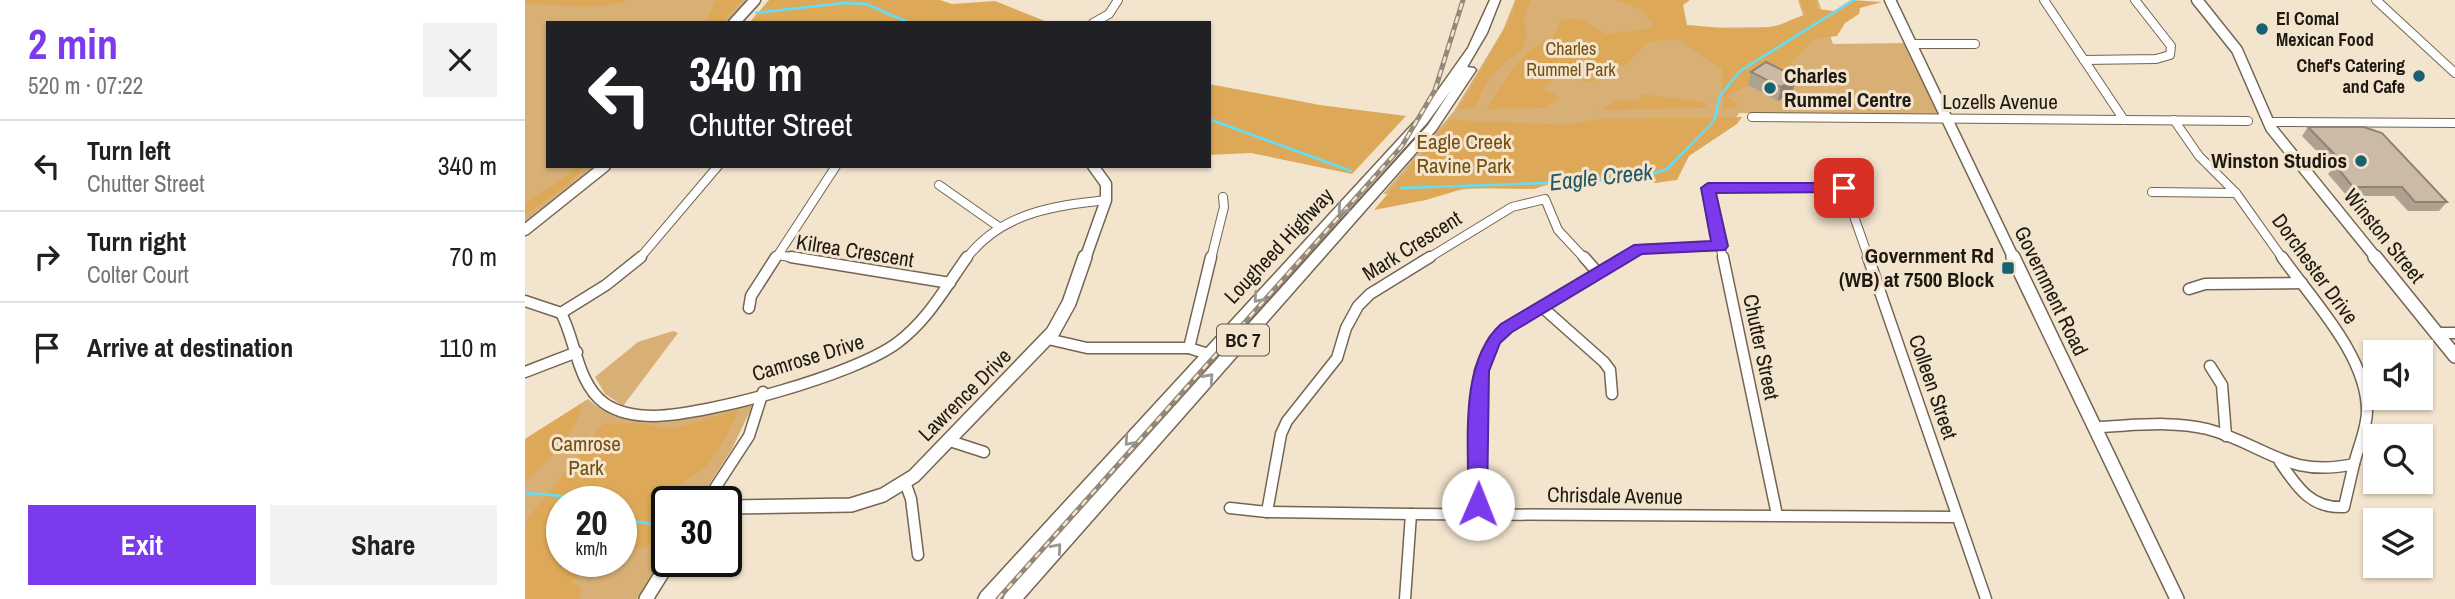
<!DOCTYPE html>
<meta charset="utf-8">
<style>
:root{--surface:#fff;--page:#f2f2f2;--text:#202124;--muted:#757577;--line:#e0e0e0;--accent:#7c3aed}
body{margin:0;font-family:"Archivo Narrow",sans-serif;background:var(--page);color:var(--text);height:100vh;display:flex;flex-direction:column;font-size:26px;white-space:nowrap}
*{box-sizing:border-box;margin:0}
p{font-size:23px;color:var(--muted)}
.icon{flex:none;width:38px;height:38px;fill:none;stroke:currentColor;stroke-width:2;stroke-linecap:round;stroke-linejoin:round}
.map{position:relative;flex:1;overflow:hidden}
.drawer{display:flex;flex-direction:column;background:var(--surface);width:525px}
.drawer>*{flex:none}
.guide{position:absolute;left:21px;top:21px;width:665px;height:147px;border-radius:0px;box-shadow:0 2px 5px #0004;background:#202124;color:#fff;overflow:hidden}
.fabs{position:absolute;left:1838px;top:340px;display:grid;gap:14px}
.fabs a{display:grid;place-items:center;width:70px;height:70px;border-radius:0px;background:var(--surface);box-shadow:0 2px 5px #0004;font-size:35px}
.speed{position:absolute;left:21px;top:486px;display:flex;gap:14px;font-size:35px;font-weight:700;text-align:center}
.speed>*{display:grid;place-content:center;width:91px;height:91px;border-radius:50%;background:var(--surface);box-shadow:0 2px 5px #0004;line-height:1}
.speed small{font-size:18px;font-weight:400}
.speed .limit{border:4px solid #111;border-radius:10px;background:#fff;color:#111}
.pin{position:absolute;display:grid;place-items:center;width:60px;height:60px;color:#fff;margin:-30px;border-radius:14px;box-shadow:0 4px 10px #0006}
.me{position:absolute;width:77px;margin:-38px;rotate:1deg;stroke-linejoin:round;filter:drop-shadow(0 0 5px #0008)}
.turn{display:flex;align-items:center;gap:24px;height:147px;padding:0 28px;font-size:32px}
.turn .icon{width:91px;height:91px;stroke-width:2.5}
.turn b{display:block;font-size:49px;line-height:60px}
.round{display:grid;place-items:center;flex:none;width:74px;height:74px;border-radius:0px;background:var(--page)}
.summary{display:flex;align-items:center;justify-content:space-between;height:119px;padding:0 28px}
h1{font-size:42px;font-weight:700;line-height:52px;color:var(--accent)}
.primary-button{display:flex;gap:14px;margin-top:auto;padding:14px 28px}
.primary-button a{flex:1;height:80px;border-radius:0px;background:var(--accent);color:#fff;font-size:28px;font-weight:700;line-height:80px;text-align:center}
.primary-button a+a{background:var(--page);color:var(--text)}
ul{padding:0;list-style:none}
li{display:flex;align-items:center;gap:21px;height:91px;padding:0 28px;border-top:2px solid var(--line)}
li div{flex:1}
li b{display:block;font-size:26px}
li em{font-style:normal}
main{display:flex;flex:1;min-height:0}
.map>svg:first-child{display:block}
.green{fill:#d8b076;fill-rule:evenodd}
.forest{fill:#dda958}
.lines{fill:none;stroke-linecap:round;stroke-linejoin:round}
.stream{stroke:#61defa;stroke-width:2.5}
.street-far1-casing{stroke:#736552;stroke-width:10}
.street-casing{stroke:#736552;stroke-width:13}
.secondary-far1-casing{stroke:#736552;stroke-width:13}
.secondary-casing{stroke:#736552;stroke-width:16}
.primary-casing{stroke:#736552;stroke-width:3}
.street-far1{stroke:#fff;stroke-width:8}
.street{stroke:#fff;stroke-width:10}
.secondary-far1{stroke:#fff;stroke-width:10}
.secondary{stroke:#fff;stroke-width:13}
.primary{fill:#fff;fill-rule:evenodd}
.rail-casing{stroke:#938879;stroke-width:5}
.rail{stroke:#f3e4ce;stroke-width:2.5;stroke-dasharray:7;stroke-linecap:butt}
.wall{fill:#afa18f}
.shaded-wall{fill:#8e8374}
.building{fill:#cbbba6;stroke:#8e8374;stroke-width:2}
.oneway{stroke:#9a9894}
.route{fill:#7c3aed;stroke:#51269a;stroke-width:2}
.poi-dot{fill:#186170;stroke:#f3e4ce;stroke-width:2.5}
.labels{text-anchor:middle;stroke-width:6;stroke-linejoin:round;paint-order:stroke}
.far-poi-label{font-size:18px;font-weight:bold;fill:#1e1911;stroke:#f3e4ce;text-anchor:start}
.far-park-label{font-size:18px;fill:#735012;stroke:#f3e4ce}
.shield{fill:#f3e4ce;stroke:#5e564a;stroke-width:2}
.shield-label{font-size:19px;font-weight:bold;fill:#1e1911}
.poi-label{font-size:21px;font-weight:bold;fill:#1e1911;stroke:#f3e4ce;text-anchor:end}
.street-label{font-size:21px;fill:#1e1911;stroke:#f3e4ce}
.park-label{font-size:21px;fill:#735012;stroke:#f3e4ce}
.water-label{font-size:23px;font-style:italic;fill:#225763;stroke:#f3e4ce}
</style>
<main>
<section class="drawer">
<div class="summary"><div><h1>2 min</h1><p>520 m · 07:22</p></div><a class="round"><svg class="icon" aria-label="close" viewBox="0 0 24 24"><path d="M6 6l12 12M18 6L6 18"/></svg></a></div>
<ul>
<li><svg class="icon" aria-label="left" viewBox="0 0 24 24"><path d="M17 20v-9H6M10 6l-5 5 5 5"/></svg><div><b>Turn left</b><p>Chutter Street</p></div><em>340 m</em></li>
<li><svg class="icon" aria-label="right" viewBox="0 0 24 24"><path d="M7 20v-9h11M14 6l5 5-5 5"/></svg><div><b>Turn right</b><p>Colter Court</p></div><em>70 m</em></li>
<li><svg class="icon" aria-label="arrive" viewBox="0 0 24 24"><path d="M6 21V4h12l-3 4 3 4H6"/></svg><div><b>Arrive at destination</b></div><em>110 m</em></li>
</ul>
<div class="primary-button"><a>Exit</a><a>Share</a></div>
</section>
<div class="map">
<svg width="1930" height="599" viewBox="0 0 1930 599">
<rect width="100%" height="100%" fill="#f3e4ce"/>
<g class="green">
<path d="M0 0H226L205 23H23V166H75L0 227Z"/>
<path d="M990 0H1148L1153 28 1254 27 1278 15 1273 0H1293L1308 44 1381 43 1414 114 1409 117 1214 113 1209 121 1138 170 1100 180 858 194 929 111 978 30Z"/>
<path d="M148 331 153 333 98 406 80 394 70 377 113 342Z"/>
<path d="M63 399C106 440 172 416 222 402L227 407 207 449 173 502H142V551L112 599H0V439ZM37 502H96V562H37Z"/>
</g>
<g class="forest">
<path d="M0 0H105C72 12 34 4 0 4Z"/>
<path d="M191 0H217L197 23H180Z"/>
<path d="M244 0H415L427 4 470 1 525 23H224Z"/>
<path d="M991 0H1006L999 17 1002 38 998 48 966 75 949 108 934 109 987 15Z"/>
<path d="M1091 0H1165L1158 5 1162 25C1190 27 1222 32 1250 26 1262 23 1269 17 1281 16L1275 0H1291L1292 9 1309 11 1326 0 1357 2 1335 8 1334 14 1320 23 1312 36 1288 39 1258 73 1229 76 1221 87 1202 96 1214 106 1198 110 1197 69 1153 39 1122 42 1102 65 1093 66 1066 83 1036 73 1016 88 1034 96 1022 108 962 109C978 82 997 47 1028 38L1036 20 1054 18 1081 34C1098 31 1114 32 1130 26L1117 10Z"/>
<path d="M684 84 795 105 881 116 827 174 726 153 684 155Z"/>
<path d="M1118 93C1139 99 1158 98 1179 102L1182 108 1074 110 1091 101 1115 100Z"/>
<path d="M1217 117 1212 124 1164 156 1152 180 1130 183 1104 177 1034 181 1009 189 941 188 901 200 849 210 925 120 1044 125 1072 119Z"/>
<path d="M52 166H60L42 185 0 215V203L44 175Z"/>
<path d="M56 404C55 433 20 462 0 482V439Z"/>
<path d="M214 410C201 436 189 469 160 480L149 498 153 502H142V535L119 548 96 551V502H37V562H67L47 582 56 588 54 599H0V522L78 424 110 423 147 429Z"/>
</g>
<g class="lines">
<g class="stream">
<path d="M231 13 318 3 341 4 385 23"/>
<path d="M684 119 826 171"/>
<path d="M876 188 1051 182 1122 176 1142 169 1189 121 1195 96 1215 71 1329 0"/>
<path d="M0 493 73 499 77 502"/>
<path d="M96 516 101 520 141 526"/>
</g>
<defs>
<g id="street-far1">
<path d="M1519 0 1599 120"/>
<path d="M1851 0 1930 73"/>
<path d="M568 23 584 14 593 0"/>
<path d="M1386 44H1450"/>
<path d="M1559 60 1631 59 1645 55 1646 46 1610 0"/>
<path d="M1227 117 1723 121"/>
<path d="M1649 120 1674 156 1711 193 1758 259"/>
<path d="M1743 122 1930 123"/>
<path d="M414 185 474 227"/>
<path d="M1627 192 1711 193"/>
<path d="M114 259 193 166"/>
<path d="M250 259 253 255"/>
<path d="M276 259 253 255 311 166"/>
<path d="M441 259C476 213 527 206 581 200"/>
<path d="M686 259 699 207 698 197"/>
<path d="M902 259 987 207 1020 199 1033 230 1060 259"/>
<path d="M1097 259 1114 249 1195 246"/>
<path d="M1198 259 1183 188H1319L1344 259"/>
</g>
<g id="street">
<path d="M266 257 425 283"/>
<path d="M1059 257 1073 273"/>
<path d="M1198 257 1252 515"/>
<path d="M1343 257 1461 599"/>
<path d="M1664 289 1680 284 1777 283"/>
<path d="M0 301 36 313C51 341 52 383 79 403 93 413 112 416 129 416 183 415 329 375 372 343 403 320 420 288 442 257"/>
<path d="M1017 307 1079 362 1085 370 1087 394"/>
<path d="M224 308 226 296 251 257"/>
<path d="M36 313 81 285 116 257"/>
<path d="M1914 333H1930"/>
<path d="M523 339 562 348H664L683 354"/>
<path d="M664 348 686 257"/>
<path d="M1685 366 1697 385 1701 436"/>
<path d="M0 372 52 352"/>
<path d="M1569 427C1606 426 1645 420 1682 429 1740 444 1762 479 1829 464 1833 448 1842 428 1842 411 1842 356 1788 301 1757 257"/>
<path d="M425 441 459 452"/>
<path d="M1755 462C1772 487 1786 509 1819 507L1829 464"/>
<path d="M380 482 386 499 393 555"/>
<path d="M181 502 224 436 238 392"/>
<path d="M705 508 742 512 886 514 1432 517"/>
<path d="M742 512 756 434 762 421 812 358 821 328 833 306 845 294 905 257"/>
<path d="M952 514 955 371 969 340 981 328 1100 257"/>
<path d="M880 599 886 514"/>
</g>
<g id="secondary-far1">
<path d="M1365 0 1489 259"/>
<path d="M1672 0 1712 50 1746 128 1852 259"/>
<path d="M209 23 230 0"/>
<path d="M0 230 80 166"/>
<path d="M560 259 581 200V184L568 166"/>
</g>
<g id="secondary">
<path d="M1488 257 1652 599"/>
<path d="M1850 257 1930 356"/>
<path d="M201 507 326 505 358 495 389 476 528 332 544 303 560 257"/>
<path d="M121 599 144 562"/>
</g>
<path id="primary" d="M965 0H975L962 33 942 67 949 68 951 70 911 130 498 599H478L481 593 903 125 926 90 902 123 473 599H453L456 593 894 117 943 48Z"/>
</defs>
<use href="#street-far1" class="street-far1-casing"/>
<use href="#street" class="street-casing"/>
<use href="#secondary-far1" class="secondary-far1-casing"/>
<use href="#secondary" class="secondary-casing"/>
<use href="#primary" class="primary-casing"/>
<use href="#street-far1" class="street-far1"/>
<use href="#street" class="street"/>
<use href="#secondary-far1" class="secondary-far1"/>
<use href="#secondary" class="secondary"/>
<use href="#primary" class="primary"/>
<defs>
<path id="rail" d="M473 599 877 146 910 90 938 0"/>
</defs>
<use href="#rail" class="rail-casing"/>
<use href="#rail" class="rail"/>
</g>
<g class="wall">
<path d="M1226 72 1268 91 1253 101 1223 85Z"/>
<path d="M1783 127 1922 202 1914 211H1883L1869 196H1822L1803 174 1808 168 1777 136Z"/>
</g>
<path class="shaded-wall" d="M1271 77 1268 91 1253 101 1256 87Z"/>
<g class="building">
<path d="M1241 62 1271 77 1256 87 1226 72Z"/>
<path d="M1783 127H1839L1857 133 1922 202H1890L1877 187H1828L1810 165H1820Z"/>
</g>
<defs><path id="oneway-chevron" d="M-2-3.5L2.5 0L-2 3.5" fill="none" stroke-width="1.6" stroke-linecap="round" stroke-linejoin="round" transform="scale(1.75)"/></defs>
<g class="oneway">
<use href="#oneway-chevron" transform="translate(817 209) rotate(132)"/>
<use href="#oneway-chevron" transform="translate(733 298) rotate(132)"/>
<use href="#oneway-chevron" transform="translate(684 378) rotate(-48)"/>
<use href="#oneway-chevron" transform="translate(604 441) rotate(132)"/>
<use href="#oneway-chevron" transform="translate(532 548) rotate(-49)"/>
</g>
<path class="route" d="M1183 183H1319L1326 188 1319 192 1191 193 1203 246 1200 250 1117 254 987 332 975 343 964 371 962 504 959 510H946L943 504C945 448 932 364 976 324L1109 245 1186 241 1176 188Z"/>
<g class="poi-dot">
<circle cx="1737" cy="29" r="7"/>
<circle cx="1894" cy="76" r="7"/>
<circle cx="1245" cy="88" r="7"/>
<circle cx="1836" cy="161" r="7"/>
<rect x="1476" y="261" width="14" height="14" rx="3.5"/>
</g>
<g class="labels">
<g class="far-poi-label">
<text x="1751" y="25">El Comal<tspan x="1751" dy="21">Mexican Food</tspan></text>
<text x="1880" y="72" text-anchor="end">Chef's Catering<tspan x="1880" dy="21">and Cafe</tspan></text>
</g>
<g class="far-park-label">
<text x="1046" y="55">Charles<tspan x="1046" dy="21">Rummel Park</tspan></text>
</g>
<rect class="shield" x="692" y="324.5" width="52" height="31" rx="5"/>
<g class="shield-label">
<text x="718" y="347">BC 7</text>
</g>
<g class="poi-label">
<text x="1259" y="83" text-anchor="start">Charles<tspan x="1259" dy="24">Rummel Centre</tspan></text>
<text x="1822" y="168">Winston Studios</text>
<text x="1469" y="263">Government Rd<tspan x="1469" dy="24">(WB) at 7500 Block</tspan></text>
</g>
<g class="street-label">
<text x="1475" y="109">Lozells Avenue</text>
<text transform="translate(1859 236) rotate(51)" y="7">Winston Street</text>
<text transform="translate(754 246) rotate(-47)" y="7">Lougheed Highway</text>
<text transform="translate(887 246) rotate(-32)" y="7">Mark Crescent</text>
<text transform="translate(330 251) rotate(9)" y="7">Kilrea Crescent</text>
<text transform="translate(1790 269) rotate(54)" y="7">Dorchester Drive</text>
<text transform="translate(1526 291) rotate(64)" y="7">Government Road</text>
<text transform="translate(1236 347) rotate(78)" y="7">Chutter Street</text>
<text transform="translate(283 358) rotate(-17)" y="7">Camrose Drive</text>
<text transform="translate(1408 387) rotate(71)" y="7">Colleen Street</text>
<text transform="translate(440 395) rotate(-45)" y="7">Lawrence Drive</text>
<text transform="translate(1090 496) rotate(1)" y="7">Chrisdale Avenue</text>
</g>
<g class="park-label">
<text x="939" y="149">Eagle Creek<tspan x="939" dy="24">Ravine Park</tspan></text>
<text x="61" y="451">Camrose<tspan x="61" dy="24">Park</tspan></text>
</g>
<g class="water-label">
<text transform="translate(1076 177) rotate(-6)" y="8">Eagle Creek</text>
</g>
</g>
</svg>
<div class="fabs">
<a><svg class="icon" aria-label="sound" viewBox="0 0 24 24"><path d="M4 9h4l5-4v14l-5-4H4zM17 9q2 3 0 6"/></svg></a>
<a><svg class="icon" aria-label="search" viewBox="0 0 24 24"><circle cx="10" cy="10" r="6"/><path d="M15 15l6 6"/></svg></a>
<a><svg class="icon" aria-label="layers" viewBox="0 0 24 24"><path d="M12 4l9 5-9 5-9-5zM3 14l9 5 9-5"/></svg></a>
</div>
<div class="speed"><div>20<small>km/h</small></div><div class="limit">30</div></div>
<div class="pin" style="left:1319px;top:188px;background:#d93025"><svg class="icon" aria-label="arrive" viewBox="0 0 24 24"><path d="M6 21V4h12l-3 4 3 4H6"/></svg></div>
<svg class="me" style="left:953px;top:504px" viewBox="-20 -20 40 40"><circle r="19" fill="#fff"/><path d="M0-13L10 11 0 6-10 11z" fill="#7c3aed"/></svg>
<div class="guide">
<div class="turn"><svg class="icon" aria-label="left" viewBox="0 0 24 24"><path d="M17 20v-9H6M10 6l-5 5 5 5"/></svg><div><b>340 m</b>Chutter Street</div></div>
</div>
</div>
</main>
